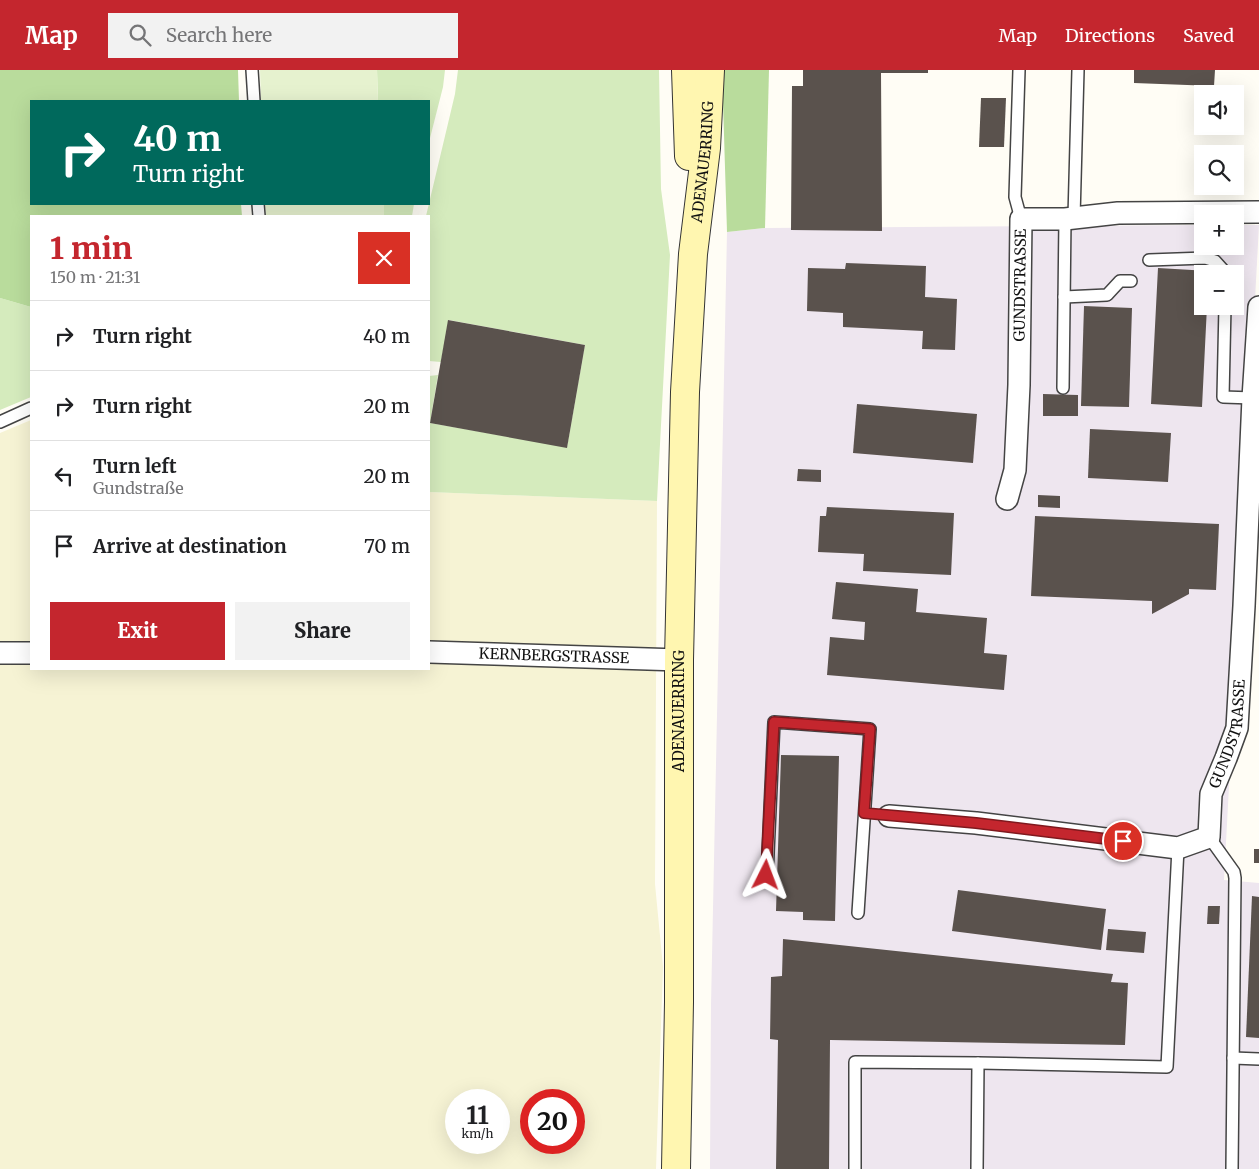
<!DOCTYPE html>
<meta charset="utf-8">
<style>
:root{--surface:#fff;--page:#f2f2f2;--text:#202124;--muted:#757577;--line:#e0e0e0;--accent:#c4262e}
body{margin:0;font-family:Merriweather,serif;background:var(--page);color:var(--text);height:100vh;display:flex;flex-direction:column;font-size:19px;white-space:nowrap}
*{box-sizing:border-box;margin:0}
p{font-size:16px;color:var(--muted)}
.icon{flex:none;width:28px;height:28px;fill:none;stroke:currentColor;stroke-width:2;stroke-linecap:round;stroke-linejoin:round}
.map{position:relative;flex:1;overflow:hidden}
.details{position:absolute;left:30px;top:145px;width:400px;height:455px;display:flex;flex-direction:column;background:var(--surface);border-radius:0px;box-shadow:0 5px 20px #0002}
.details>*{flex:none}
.guide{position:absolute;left:30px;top:30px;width:400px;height:105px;border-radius:0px;box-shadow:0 5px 20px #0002;background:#00695c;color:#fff;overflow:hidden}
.controls{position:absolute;left:1194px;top:15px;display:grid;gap:10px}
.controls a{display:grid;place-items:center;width:50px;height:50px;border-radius:0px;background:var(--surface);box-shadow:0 5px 20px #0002;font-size:25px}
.speed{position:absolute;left:445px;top:1019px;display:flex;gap:10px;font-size:25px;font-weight:700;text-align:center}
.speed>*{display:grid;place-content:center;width:65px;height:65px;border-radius:50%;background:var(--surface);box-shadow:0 5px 20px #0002;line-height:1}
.speed small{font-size:12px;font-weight:400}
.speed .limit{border:8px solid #d22;background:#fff;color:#111}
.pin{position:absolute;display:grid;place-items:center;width:42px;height:42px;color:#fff;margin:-21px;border:2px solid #fff;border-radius:50%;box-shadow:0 1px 5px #0007}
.me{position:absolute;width:55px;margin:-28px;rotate:3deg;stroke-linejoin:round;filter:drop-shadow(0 0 4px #0008)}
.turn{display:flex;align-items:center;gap:18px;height:105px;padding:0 20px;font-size:22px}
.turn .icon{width:65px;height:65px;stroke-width:2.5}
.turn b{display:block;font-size:35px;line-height:42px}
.round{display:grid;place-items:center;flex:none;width:52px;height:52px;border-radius:0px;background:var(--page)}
.overview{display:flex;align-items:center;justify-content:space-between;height:85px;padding:0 20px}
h1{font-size:30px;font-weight:800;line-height:38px;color:var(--accent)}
.cta{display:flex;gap:10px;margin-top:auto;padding:10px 20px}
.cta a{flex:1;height:58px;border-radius:0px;background:var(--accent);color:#fff;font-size:20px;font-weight:800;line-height:58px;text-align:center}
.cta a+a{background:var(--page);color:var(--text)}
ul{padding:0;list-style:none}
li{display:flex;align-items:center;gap:15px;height:70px;padding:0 20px;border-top:1px solid var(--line)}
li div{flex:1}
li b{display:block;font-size:19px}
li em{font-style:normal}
header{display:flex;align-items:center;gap:30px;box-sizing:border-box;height:70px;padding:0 25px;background:var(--accent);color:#fff}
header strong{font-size:24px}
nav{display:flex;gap:28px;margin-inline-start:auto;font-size:18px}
.search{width:350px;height:45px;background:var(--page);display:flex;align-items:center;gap:12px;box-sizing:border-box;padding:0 18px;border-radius:0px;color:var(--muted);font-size:19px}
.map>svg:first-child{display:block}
.industrial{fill:#eee6ef;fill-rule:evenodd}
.farmland{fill:#f6f3d4;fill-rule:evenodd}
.green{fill:#d5ebbd}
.forest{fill:#b9dc9c}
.pitch{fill:#e6f2cf}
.building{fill:#5a524d}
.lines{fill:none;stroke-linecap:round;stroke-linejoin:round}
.lane-casing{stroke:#444;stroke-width:14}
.street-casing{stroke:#444;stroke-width:24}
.secondary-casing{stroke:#333;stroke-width:30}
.lane{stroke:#fff;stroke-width:11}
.street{stroke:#fff;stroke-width:21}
.secondary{stroke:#fff6b0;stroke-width:28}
.route-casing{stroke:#7f191e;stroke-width:12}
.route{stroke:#c4262e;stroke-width:9}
.labels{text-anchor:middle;stroke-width:5;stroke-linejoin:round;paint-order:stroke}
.street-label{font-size:15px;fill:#111;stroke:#fff}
</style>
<header>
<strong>Map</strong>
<div class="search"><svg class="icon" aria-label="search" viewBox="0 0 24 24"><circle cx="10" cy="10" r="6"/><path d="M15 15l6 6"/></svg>Search here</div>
<nav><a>Map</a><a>Directions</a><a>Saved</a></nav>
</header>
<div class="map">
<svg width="1259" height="1099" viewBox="0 0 1259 1099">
<rect width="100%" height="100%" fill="#fffdf5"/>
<path class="industrial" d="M1202 155V176H1235V155H1259L1224 810 1259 813V1099H710L711 935 727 162 765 158ZM1202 204H1235V236H1202Z"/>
<path class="farmland" d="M31 350V599H429V422L657 431 655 814 663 897 656 1099H0V363ZM456 1030H499V1072H456ZM531 1030H574V1072H531Z"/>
<g class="green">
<path d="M377 0H445L443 17 429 72V31H378Z"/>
<path d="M458 0H659L661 119 670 185 657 431 429 422V306L438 305 430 353 567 377 585 275 449 250 441 292 429 291V146H426L455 24Z"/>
<path d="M384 134H414L412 146H384Z"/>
<path d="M0 228 31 237V327L0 340Z"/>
</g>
<g class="forest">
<path d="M0 0H238L239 31H31V134H241L242 146H31V237L0 228Z"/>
<path d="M722 0H769L765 158 727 162Z"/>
</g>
<g class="pitch">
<path d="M260 0H377L378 31H261Z"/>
<path d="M265 134H384V146H266Z"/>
</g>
<g class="building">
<path d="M803 0H928V3H881L882 161 791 160 792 16H803Z"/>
<path d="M1134 0H1215L1214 16 1134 13Z"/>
<path d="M981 28H1006L1004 77H979Z"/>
<path d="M846 193 926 196 925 227 957 229 955 280 922 279 923 261 843 257V243L807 241 808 198 845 199Z"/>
<path d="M1158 198 1209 201V204H1202V236H1207L1202 337 1151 334Z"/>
<path d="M1084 236 1132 238 1129 337 1081 336Z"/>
<path d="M448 250 585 275 567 378 430 353Z"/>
<path d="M1043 324 1078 325V346H1043Z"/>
<path d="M857 334 977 344 973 393 853 383Z"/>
<path d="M1090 359 1171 363 1168 412 1088 408Z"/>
<path d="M798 399 821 400V412L797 411Z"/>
<path d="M1038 425 1060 426V438L1038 437Z"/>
<path d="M827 437 954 443 951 505 863 501 864 484 818 482 820 446H826Z"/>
<path d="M1035 446 1219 454 1216 520 1189 519V524L1152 544V531L1031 526Z"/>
<path d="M836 512 918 519 916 542 987 548 984 583 1007 585 1004 620 827 605 830 567 864 570 865 552 832 549Z"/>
<path d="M781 685 839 686 835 851 803 850V842L776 841Z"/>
<rect x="1254" y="779" width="5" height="14"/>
<path d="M958 820 1106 839 1101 880 952 861Z"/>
<path d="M1252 826 1259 827V968L1246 967Z"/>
<path d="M1208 836H1220L1219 854H1207Z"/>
<path d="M1108 859 1146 862 1144 883 1106 880Z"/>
<path d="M783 869 1113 904 1111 912 1128 913 1125 975 830 970 829 1099H776L778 970 770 969 771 907 782 906Z"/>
</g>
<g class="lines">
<defs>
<g id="lane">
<path d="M252 0 254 31"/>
<path d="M1019 0 1015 127 1021 149"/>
<path d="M258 134 259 146"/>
<path d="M1074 147 1078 0"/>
<path d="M1149 190 1205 188 1215 191 1225 202V204"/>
<path d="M1064 227 1107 225 1120 211H1131"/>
<path d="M1225 236 1223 327 1253 328"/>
<path d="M1063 318 1065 149"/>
<path d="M0 352 31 338"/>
<path d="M1209 767 1234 802 1235 808 1232 1099"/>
<path d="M767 805 774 652 870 659 858 843"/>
<path d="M1233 988 1259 989"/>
<path d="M855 1099V992L978 993 1167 997 1178 778"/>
<path d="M977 1099 978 993"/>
</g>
<g id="street">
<path id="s1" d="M1007 429 1015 400 1019 315 1021 149H1065L1118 143 1259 142"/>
<path id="s2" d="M429 582 679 590"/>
<path d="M0 583H31"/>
<path id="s3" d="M889 746 976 753 1178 778 1209 767 1211 724 1226 688 1237 658 1244 536 1253 328 1259 237"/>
</g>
<g id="secondary">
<path d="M686 0 689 86"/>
<path id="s4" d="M676 1099 679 932V590L685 322 693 184 706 78 710 0"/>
</g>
</defs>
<use href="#lane" class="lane-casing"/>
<use href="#street" class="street-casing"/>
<use href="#secondary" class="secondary-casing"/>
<use href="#lane" class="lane"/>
<use href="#street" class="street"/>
<use href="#secondary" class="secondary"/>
</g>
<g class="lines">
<defs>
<path id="route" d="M766 805 774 652 870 659 864 743 976 753 1123 771"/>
</defs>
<use href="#route" class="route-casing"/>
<use href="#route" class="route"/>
</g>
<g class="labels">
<g class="street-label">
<text dy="5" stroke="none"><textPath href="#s4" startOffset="1008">ADENAUERRING</textPath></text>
<text dy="5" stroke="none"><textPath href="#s1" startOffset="215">GUNDSTRASSE</textPath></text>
<text dy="5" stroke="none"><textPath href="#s2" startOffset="125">KERNBERGSTRASSE</textPath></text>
<text dy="5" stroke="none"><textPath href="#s4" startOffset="458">ADENAUERRING</textPath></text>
<text dy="5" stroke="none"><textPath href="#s3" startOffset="430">GUNDSTRASSE</textPath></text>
</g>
</g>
</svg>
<div class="controls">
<a><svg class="icon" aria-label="sound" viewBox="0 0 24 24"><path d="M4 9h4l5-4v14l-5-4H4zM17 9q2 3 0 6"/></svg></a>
<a><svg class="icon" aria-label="search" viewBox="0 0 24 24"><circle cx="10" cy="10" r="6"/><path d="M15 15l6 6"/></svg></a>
<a>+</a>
<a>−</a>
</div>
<div class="speed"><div>11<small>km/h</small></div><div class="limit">20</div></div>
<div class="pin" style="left:1123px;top:771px;background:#d93025"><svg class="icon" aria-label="arrive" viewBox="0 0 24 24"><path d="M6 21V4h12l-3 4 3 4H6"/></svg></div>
<svg class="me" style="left:766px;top:805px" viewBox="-20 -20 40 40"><path d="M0-17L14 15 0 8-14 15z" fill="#c4262e" stroke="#fff" stroke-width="4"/></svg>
<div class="guide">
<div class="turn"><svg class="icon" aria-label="right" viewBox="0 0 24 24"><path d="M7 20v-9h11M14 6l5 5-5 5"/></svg><div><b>40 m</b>Turn right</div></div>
</div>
<section class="details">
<div class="overview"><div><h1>1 min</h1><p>150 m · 21:31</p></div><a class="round" style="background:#d93025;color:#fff"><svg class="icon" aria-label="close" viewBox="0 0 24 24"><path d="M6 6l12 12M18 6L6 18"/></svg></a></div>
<ul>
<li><svg class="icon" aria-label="right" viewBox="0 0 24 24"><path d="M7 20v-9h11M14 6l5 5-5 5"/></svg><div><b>Turn right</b></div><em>40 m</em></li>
<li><svg class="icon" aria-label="right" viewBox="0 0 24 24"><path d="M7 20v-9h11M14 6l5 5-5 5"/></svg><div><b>Turn right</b></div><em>20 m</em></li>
<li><svg class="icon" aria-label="left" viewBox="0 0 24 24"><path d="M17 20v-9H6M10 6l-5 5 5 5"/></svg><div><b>Turn left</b><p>Gundstraße</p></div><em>20 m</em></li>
<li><svg class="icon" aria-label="arrive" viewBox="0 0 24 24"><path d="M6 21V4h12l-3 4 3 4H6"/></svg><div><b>Arrive at destination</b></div><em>70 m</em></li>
</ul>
<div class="cta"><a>Exit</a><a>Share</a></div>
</section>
</div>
